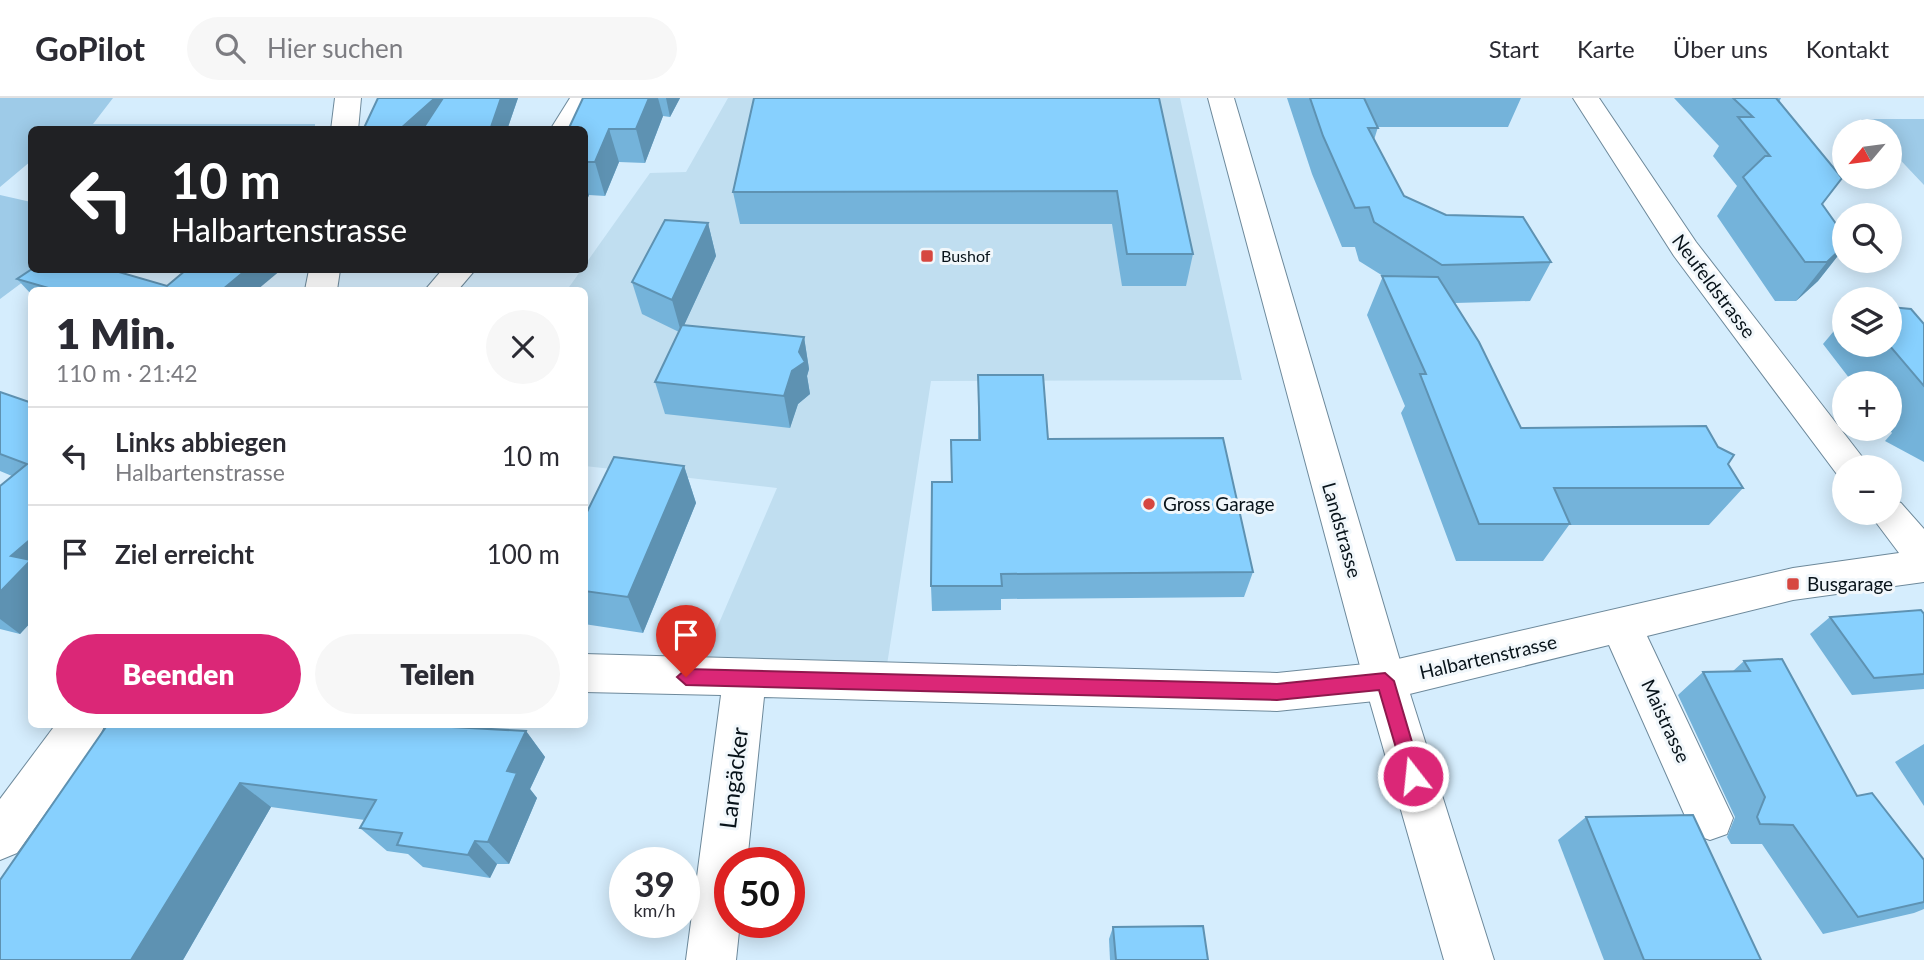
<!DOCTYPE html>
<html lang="de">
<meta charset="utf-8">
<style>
:root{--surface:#fff;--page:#f7f7f7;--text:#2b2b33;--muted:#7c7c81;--line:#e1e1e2;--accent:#db2777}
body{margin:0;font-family:Lato,sans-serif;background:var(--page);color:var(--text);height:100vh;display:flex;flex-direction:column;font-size:26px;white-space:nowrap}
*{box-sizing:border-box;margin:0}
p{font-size:23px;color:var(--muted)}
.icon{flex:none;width:38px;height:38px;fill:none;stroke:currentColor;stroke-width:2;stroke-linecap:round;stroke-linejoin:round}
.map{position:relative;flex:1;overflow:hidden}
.panel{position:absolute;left:28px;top:189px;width:560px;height:441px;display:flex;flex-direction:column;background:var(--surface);border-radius:10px;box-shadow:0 4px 18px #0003}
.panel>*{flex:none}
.banner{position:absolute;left:28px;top:28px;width:560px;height:147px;border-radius:10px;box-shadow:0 4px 18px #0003;background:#202124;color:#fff;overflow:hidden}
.needle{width:46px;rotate:241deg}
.buttons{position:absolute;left:1832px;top:21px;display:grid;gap:14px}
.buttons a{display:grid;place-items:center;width:70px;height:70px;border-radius:50%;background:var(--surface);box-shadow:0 4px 18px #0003;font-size:35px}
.speed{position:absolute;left:609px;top:749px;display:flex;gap:14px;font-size:35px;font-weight:700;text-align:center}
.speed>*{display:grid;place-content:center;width:91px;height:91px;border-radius:50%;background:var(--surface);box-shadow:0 4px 18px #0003;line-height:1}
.speed small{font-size:18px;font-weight:400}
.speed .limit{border:10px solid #d22;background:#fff;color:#111}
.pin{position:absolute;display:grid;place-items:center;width:60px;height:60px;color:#fff;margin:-72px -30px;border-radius:50% 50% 50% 0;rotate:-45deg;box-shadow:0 0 7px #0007}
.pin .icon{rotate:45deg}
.me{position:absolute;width:77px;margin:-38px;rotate:344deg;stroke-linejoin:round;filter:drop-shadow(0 0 5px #0008)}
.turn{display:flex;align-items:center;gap:24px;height:147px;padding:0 28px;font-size:32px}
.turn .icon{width:91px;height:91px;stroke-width:2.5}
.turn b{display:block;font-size:49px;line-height:60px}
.round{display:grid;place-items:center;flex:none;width:74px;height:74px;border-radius:37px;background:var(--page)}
.head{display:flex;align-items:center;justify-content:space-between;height:119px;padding:0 28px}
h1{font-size:42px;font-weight:800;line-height:52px}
.cta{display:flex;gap:14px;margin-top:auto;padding:14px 28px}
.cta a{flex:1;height:80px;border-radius:42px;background:var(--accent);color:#fff;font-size:28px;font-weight:800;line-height:80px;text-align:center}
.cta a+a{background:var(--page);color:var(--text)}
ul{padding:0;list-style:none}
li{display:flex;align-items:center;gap:21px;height:98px;padding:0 28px;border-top:2px solid var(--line)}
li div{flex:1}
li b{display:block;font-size:26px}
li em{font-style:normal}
header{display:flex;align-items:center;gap:42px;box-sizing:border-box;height:98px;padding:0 35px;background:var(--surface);border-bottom:2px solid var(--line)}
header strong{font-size:33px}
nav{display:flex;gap:38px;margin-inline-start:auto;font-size:24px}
.search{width:490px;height:63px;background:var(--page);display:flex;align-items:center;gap:18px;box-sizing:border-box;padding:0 24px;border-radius:38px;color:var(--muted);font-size:26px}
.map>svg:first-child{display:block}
.built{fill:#c0def0}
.green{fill:#9ecbe8}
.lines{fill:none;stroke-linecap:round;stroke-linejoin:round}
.street-casing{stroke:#6d899b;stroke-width:2}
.secondary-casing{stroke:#6d899b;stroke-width:2}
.street{fill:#fff;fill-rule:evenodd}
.secondary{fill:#fff;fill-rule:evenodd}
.wall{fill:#74b3da}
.shaded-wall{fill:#5e92b2}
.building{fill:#87d0fe;stroke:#5e92b2;stroke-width:2}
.route{fill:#db2777;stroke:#8e194d;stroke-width:2}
.poi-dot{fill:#d64740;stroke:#f1f7fb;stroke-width:2.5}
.labels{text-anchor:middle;stroke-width:6;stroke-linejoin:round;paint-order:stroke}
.far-poi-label{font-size:16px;fill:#08131a;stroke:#f1f7fb;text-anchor:start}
.street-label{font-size:19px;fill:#08131a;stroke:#f1f7fb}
.poi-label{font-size:19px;fill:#08131a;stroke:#f1f7fb;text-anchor:start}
.near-street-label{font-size:23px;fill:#08131a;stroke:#f1f7fb}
</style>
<header>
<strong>GoPilot</strong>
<div class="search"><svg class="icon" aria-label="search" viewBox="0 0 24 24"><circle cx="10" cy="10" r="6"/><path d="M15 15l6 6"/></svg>Hier suchen</div>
<nav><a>Start</a><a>Karte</a><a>Über uns</a><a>Kontakt</a></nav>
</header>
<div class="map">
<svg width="1924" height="862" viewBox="0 0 1924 862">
<rect width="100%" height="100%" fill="#d5edfd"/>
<path class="built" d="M728 0H1180L1242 282 931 283 887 567 704 560 777 390 585 368 584 192H567L650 75 686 74Z"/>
<g class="green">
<path d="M0 0H113L93 26H315V32H32L31 63 0 89Z"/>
<path d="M1861 21H1924V87L1890 51V33H1873Z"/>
<path d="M0 97 31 104 32 172H39L0 201Z"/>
</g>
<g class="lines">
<defs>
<g id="street">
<path d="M335 0H361L358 32H331Z"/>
<path d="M570 0H596L577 32H550Z"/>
<path d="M1573 0H1599L1696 144 1870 369H1844V380L1839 379 1674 158Z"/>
<path d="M309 172H340L337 192H305Z"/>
<path d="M442 172H475L458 192H425Z"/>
<path d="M1890 401 1901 405 1924 431V484L1793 502 1647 538 1733 720 1727 736 1710 742 1693 736 1609 547 1385 602 1277 613 764 599 747 765H730V824H740L736 862H686L721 597 584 594V556L1277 575 1385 564 1793 470 1899 455 1869 415H1890Z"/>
<path d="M56 626H105L99 640 17 755 0 762V701Z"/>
</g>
<path id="secondary" d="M1208 0H1234L1406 583 1494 862H1444L1364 583Z"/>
</defs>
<use href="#street" class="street-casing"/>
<use href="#secondary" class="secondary-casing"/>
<use href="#street" class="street"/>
<use href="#secondary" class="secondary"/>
</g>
<g class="wall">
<path d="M378 0H518L507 32H363Z"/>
<path d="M583 0H680L670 19 663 18 645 65 619 64 605 98 589 97 584 109V32Z"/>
<path d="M1159 0 1193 156 1186 188H1122L1112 126H740L733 94Z"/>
<path d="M1287 0H1521L1508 29H1378L1374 42 1404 98 1551 164 1530 203 1455 205 1521 330 1728 366 1743 390 1709 427H1569L1543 463H1456L1401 315 1405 308 1367 217 1383 178 1359 163 1355 149H1342L1312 76Z"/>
<path d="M1674 0H1781L1779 4 1842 80 1822 107 1844 137V150L1818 183 1796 203H1775L1717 118 1737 88 1713 58 1719 48Z"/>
<path d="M708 125 716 158 684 227 804 239 809 271 807 278 810 296 798 306 790 330 665 316 655 284 679 234 642 216 632 184Z"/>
<path d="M17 181 167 188 257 192H32V197Z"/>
<path d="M1844 221V247H1890L1924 226V364L1885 343 1892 335 1889 331H1890V285H1853L1823 246Z"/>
<path d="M978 277 1048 341 1253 474 1244 499 1001 501V512L932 513 931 488 952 384 978 342Z"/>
<path d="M0 294 32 305V523L20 536 0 531V388L12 378 0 373Z"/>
<path d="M684 368 696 405 643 535 584 526V420Z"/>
<path d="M1924 516V591L1852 597 1810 536 1830 519Z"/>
<path d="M1744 563 1857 698 1924 762V811L1914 815 1823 836 1762 746H1731L1727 739 1735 719 1678 597 1703 574H1732Z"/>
<path d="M233 628 526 633 545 659 530 691 537 700 509 766H497L490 780 423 769 408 756 387 753 360 730 365 722 271 709 183 862Z"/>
<path d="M1924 646V708L1895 664Z"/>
<path d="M1586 719 1761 862H1604L1558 742Z"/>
<path d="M1113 829 1208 862H1110L1109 841Z"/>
</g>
<g class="shaded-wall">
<path d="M435 0H442L450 19 436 32H399Z"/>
<path d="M501 0H518L507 32H492L491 29Z"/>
<path d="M649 0H658L663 18 645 65 636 31Z"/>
<path d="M666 0H680L670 19Z"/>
<path d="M609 31 619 64 605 98 595 64Z"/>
<path d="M584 83 589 97 584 109Z"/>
<path d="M708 125 716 158 681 234 672 202Z"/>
<path d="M1844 148V150L1818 183 1796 203 1827 164Z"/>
<path d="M246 172H281L257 192H222Z"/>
<path d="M804 239 809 271 807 278 810 296 798 306 790 330 784 298Z"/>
<path d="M684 368 696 405 643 535 628 499Z"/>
<path d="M32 440V523L20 536 0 521V494L11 458Z"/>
<path d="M526 633 545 659 530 691 537 700 509 766 488 744 507 673Z"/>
<path d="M240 685 271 709 183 862H131Z"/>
<path d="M475 743 497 766 490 780 468 757Z"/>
</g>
<g class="building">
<path d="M378 0H435L399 32H363Z"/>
<path d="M443 0H501L491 29 457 30V32H422Z"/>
<path d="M583 0H649L636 31H609L595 64H584V32H568Z"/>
<path d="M754 0H1159L1193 156H1127L1117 93 733 94Z"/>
<path d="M1310 0H1364L1378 30H1368L1404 98 1446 117 1523 119 1551 164 1442 167 1374 124 1369 109 1355 110 1323 38Z"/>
<path d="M1733 0H1776L1842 80 1822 106 1844 137V148L1827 164H1805L1743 79 1765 58H1770L1738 19H1753Z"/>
<path d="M665 122 708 125 672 202 632 184Z"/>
<path d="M32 171 112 172 167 188 186 172H246L222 192H50L52 191 17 181Z"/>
<path d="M1382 178 1438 179 1479 244 1521 330 1706 328 1718 349 1734 357 1728 366 1743 390H1554L1570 426H1479L1420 276H1426Z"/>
<path d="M1890 209 1911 211 1924 226V288L1889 247Z"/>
<path d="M682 227 804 239 799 254 805 264 792 273 784 298 655 284Z"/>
<path d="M978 277H1043L1048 341 1223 340 1253 474 1001 476 1002 488H931L932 384H952L951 342H980Z"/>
<path d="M0 294 32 305V440L11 458 31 462 0 494V388L27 366 0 356Z"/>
<path d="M614 359 684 368 628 499 584 493V420Z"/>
<path d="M1921 512 1924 516V576L1874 580 1830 519Z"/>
<path d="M1782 561 1857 698 1872 695 1924 762V804L1858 819 1793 727 1760 726 1757 719 1765 699 1703 574 1750 573 1744 563Z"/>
<path d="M108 626H199L233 628 234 626H398L526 633 507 673 517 675 488 744 475 743 468 757 397 747 402 735 360 730 376 702 240 685 131 862H0V782Z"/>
<path d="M1693 717 1761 862H1644L1586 719Z"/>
<path d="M1203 828 1208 862H1116L1113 829Z"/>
</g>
<path class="route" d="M686 571 1277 586 1385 575 1394 583 1422 678 1419 684 1413 687 1406 684 1379 592 1277 602 686 587 677 579Z"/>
<g class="poi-dot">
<rect x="920" y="151" width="14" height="14" rx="3.5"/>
<circle cx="1149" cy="406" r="7"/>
<rect x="1786" y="479" width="14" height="14" rx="3.5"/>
</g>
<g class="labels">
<g class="far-poi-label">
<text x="941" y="164">Bushof</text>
</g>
<g class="street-label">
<text transform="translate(1714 188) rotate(53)" y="7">Neufeldstrasse</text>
<text transform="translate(1342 432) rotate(74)" y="7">Landstrasse</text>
<text transform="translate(1488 559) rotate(-13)" y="7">Halbartenstrasse</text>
<text transform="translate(1666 623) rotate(65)" y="7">Maistrasse</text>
</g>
<g class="poi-label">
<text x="1163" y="413">Gross Garage</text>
<text x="1807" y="493">Busgarage</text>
</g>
<g class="near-street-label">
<text transform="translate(734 680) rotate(-83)" y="8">Langäcker</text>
</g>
</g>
</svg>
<div class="buttons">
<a><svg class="needle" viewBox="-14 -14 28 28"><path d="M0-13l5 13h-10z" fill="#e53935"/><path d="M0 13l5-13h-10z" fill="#7c7c81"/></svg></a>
<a><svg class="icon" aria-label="search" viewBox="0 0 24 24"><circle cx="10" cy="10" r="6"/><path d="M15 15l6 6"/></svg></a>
<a><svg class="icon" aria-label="layers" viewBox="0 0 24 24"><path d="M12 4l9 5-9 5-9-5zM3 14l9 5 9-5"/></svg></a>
<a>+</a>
<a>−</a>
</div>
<div class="speed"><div>39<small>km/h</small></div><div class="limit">50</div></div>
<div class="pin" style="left:686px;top:579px;background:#d93025"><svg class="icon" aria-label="arrive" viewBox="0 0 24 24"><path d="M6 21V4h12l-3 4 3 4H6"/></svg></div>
<svg class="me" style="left:1413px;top:678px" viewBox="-20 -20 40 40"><circle r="17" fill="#db2777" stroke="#fff" stroke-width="3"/><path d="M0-11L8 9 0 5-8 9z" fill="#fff"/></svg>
<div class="banner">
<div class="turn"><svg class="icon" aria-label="left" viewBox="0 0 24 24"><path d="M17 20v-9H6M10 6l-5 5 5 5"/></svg><div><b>10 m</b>Halbartenstrasse</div></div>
</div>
<section class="panel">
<div class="head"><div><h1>1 Min.</h1><p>110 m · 21:42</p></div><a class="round"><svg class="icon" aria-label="close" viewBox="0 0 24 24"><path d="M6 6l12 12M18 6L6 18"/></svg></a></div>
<ul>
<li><svg class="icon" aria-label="left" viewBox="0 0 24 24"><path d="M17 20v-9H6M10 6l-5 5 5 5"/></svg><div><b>Links abbiegen</b><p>Halbartenstrasse</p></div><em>10 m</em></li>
<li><svg class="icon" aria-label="arrive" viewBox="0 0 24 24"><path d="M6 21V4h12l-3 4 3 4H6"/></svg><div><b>Ziel erreicht</b></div><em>100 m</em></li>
</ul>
<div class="cta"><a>Beenden</a><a>Teilen</a></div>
</section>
</div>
